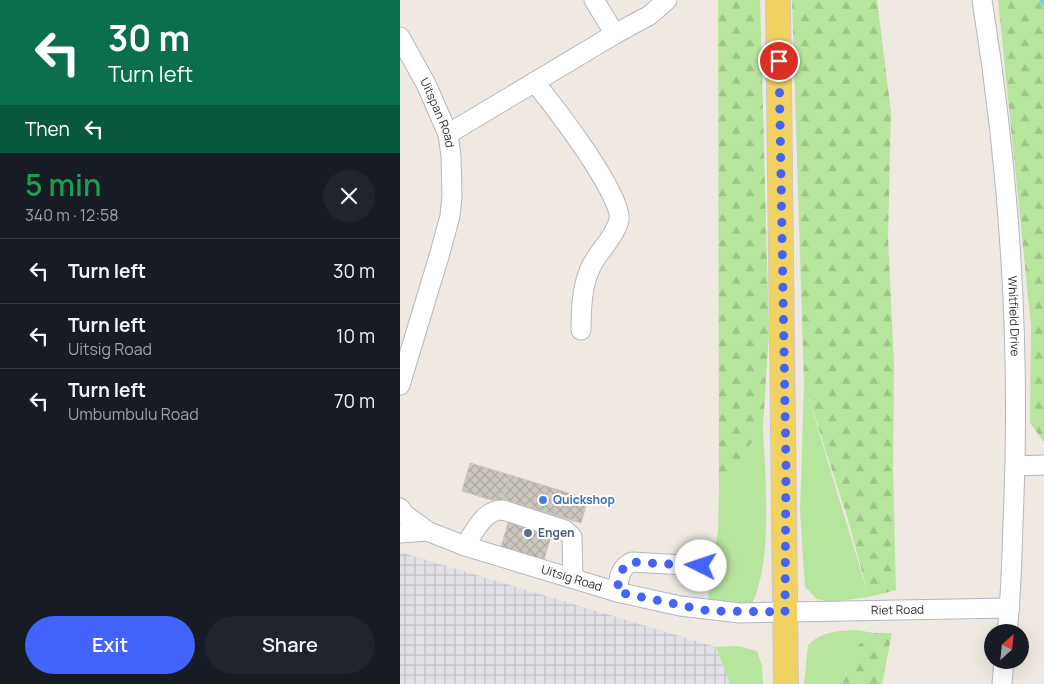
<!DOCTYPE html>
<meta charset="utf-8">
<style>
:root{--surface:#171b24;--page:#20242c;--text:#f1f3f6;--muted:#9ea1a6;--line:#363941;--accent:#4264fb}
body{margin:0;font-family:Manrope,sans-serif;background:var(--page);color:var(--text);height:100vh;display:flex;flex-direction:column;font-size:19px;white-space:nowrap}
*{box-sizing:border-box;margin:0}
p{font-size:16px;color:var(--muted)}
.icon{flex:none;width:28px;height:28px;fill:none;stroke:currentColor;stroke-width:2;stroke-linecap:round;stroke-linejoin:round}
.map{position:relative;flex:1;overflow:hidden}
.panel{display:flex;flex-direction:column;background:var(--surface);width:400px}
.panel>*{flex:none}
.banner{background:#0b6e4f;color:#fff;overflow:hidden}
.needle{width:32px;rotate:27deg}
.buttons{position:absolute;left:584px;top:624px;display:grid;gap:10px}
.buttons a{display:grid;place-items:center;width:45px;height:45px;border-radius:50%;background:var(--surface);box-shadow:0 5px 20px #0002;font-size:25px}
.pin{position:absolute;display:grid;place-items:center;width:42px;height:42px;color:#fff;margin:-21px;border:2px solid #fff;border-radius:50%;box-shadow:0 1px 5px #0007}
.me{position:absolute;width:55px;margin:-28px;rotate:274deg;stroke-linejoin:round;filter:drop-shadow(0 0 4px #0008)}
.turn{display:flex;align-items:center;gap:18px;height:105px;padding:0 25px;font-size:22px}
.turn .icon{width:65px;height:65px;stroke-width:2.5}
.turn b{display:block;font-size:35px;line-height:42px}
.then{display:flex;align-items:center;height:48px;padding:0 25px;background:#0003;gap:10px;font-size:19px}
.round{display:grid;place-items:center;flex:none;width:52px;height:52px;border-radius:26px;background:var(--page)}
.head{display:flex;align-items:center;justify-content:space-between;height:85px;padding:0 25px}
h1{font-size:30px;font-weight:600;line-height:38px;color:#1e9e55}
.action{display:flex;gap:10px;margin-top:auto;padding:10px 25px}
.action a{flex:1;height:58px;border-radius:30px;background:var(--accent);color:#fff;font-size:20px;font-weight:600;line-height:58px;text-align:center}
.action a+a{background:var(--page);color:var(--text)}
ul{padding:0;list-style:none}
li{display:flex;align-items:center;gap:15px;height:65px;padding:0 25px;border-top:1px solid var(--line)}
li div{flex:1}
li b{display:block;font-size:19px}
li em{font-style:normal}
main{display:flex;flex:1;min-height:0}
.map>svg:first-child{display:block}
.industrial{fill:url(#industrial-grid)}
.grass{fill:#b6e59e}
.forest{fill:url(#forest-firs)}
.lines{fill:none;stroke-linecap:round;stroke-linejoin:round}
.stream{stroke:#75cff0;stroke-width:5}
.building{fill:url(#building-cross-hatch);stroke:#cbc5ba}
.minor-casing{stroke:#b4b7c1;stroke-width:21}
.major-casing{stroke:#c9c9c9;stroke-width:26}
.minor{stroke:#fff;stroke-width:19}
.major{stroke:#f2d163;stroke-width:24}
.route{stroke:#4264fb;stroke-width:9;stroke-dasharray:0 16.2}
.shop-dot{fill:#3f7fe0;stroke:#fff;stroke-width:2}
.service-dot{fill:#5c6f8a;stroke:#fff;stroke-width:2}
.labels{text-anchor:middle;stroke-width:4;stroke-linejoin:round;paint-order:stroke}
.street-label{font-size:12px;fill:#2e2e2e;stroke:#fff}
.shop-label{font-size:12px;font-weight:bold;fill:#366cbe;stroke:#fff;text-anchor:start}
.service-label{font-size:12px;font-weight:bold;fill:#4e5e75;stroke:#fff;text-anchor:start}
</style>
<main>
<section class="panel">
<div class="banner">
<div class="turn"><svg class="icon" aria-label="left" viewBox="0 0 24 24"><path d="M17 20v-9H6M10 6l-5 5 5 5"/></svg><div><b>30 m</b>Turn left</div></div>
<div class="then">Then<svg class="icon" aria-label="left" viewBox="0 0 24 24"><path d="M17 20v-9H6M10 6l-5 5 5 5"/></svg></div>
</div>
<div class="head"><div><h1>5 min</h1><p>340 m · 12:58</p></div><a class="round"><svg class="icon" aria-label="close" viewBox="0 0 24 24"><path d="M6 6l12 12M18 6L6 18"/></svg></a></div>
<ul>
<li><svg class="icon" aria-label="left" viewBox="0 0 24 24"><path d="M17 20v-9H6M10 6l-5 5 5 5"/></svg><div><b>Turn left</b></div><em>30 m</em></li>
<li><svg class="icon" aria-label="left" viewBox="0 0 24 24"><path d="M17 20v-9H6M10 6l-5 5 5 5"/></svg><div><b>Turn left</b><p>Uitsig Road</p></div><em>10 m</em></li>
<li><svg class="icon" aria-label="left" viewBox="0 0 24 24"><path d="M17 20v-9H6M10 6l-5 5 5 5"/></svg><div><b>Turn left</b><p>Umbumbulu Road</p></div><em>70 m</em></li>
</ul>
<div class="action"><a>Exit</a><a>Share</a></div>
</section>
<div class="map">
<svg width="644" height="684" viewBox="0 0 644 684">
<defs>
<pattern id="industrial-grid" width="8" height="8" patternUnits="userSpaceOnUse" patternTransform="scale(1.25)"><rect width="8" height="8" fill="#e3e1e8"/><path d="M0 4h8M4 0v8" fill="none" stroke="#c3c1c7"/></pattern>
<pattern id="forest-firs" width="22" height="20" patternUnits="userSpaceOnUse" patternTransform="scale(1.25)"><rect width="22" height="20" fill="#b6e59e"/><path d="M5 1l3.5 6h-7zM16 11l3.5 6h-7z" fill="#9dc588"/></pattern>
<pattern id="building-cross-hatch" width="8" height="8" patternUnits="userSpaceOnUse" patternTransform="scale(1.25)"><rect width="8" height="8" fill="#cbc7bf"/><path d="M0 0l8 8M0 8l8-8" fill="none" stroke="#afaba4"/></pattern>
</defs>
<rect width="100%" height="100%" fill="#efe9e1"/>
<path class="industrial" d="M0 552 316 647 330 684H0Z"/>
<g class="grass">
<path d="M404 383 469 597 431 602 417 599 405 587 400 511Z"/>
<path d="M363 426C365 477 373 555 353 602L337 606 307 604 318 530 319 491Z"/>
<path d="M455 630 475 633 457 646 442 684H404L408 645C422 632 435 631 455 630Z"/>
<path d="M338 646 357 651 362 666 363 684H330L316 647Z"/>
</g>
<g class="forest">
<path d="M318 0H360L369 334 363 426 319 491Z"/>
<path d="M392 0H477L491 112 488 238 494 365 493 468 496 590 469 597 448 520 404 383Z"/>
<path d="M598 0H644V442L630 423 631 325Z"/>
<path d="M475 633H492L482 684H442L457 646Z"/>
</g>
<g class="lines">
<path class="stream" d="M642 0 644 3"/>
</g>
<g class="building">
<path d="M70 463 110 475 101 503 62 491Z"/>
<path d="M110 475 188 499 181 523 103 499Z"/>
<path d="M114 503 157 516 143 563 100 550Z"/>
</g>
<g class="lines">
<defs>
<g id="minor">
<path d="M194 0 215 34 250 15 267 0"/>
<path id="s1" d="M582 0C610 173 621 348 613 523 612 560 611 596 607 632"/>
<path id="s2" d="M0 37 26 84 48 134 51 156 52 196 50 216 40 253 0 385"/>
<path d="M134 82C151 101 224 197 219 220 215 236 201 249 193 263 182 282 181 308 181 330"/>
<path d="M48 134 215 34"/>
<path d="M616 466 644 465"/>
<path id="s3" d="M0 508 4 514 27 531 65 546 217 592 280 606 340 613 610 608"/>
<path d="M0 533 27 531"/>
<path d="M65 546C75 531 84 509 103 510L165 530 172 537 173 578"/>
<path d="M217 592C219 580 219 567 232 562L301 566"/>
<path d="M602 684 604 660"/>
</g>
<path id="major" d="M378 0 386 684"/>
</defs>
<use href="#minor" class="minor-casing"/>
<use href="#major" class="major-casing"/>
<use href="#minor" class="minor"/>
<use href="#major" class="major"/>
</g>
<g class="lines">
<path class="route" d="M301 566 232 562C219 567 219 580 217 592L309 611 385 612 386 465 379 61"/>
</g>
<circle class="shop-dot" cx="143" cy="500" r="5"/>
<circle class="service-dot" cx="128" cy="533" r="5"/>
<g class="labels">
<g class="street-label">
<text dy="4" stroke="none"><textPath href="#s2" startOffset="85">Uitspan Road</textPath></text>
<text dy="4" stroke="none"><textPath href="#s1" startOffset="318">Whitfield Drive</textPath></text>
<text dy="4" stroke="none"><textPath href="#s3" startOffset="188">Uitsig Road</textPath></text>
<text dy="4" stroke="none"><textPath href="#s3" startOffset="518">Riet Road</textPath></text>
</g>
<g class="shop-label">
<text x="153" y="504">Quickshop</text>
</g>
<g class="service-label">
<text x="138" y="537">Engen</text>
</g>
</g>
</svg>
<div class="buttons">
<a><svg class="needle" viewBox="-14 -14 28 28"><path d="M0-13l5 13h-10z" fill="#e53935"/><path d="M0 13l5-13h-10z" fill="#9ea1a6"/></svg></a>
</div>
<div class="pin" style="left:379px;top:61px;background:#d93025"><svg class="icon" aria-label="arrive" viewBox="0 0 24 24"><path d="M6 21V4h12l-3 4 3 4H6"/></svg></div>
<svg class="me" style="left:301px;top:566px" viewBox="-20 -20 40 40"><circle r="19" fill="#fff"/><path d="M0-13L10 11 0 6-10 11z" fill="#4264fb"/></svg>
</div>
</main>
